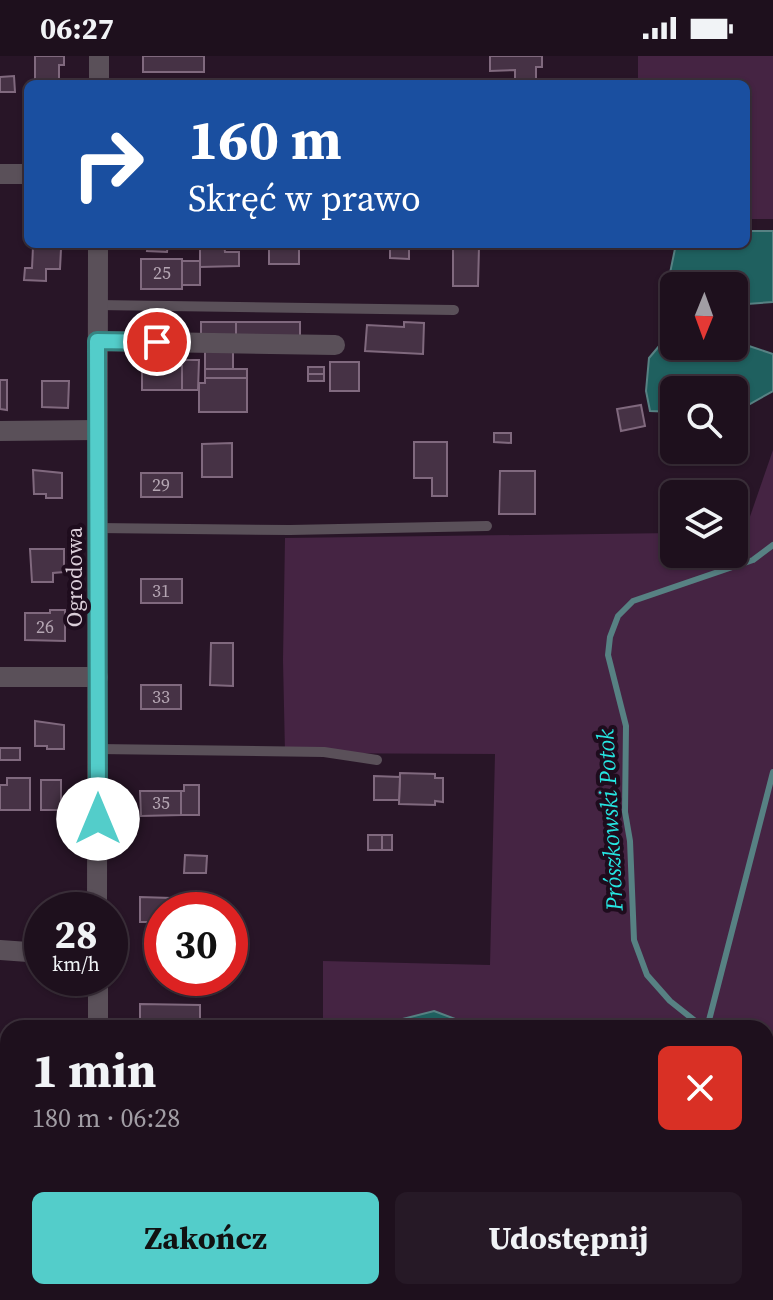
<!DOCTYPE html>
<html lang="pl">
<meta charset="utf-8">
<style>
:root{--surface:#1e101d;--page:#261926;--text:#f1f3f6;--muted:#a19da4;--line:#3c303b;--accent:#53cdca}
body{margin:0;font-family:"Source Serif 4",serif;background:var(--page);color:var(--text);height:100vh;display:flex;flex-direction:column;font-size:30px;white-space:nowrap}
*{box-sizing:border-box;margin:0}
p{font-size:26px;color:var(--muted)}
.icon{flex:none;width:44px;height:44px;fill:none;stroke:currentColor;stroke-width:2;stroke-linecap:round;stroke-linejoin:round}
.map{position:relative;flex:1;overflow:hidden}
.panel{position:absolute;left:0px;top:964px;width:774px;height:280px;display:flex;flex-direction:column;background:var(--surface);border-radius:24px 24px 0 0;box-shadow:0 2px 6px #0004,0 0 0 2px var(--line)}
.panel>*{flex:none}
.top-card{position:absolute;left:24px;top:24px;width:726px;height:168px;border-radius:12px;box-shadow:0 2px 6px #0004,0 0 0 2px var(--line);background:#1a4fa0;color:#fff;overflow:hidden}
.needle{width:52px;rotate:181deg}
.fabs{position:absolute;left:660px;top:216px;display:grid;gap:16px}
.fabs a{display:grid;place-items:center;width:88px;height:88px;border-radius:12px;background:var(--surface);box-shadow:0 2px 6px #0004,0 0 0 2px var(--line);font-size:40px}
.speed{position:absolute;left:24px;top:836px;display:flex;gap:16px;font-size:40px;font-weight:700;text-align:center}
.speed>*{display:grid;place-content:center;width:104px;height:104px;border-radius:50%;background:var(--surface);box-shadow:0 2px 6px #0004,0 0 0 2px var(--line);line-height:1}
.speed small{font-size:20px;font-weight:400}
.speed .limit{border:12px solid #d22;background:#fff;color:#111}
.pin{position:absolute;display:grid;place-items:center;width:68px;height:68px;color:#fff;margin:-34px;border:4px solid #fff;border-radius:50%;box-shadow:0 2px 8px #0007}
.me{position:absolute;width:88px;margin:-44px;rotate:0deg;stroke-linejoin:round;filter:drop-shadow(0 0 6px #0008)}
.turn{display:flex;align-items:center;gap:28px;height:168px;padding:0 32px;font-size:36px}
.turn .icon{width:104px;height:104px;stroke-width:2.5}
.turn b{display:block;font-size:56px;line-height:68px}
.round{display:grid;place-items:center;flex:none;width:84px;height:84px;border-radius:12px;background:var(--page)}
.overview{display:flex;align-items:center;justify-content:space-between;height:136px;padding:0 32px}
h1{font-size:48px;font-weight:700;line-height:60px}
.button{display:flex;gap:16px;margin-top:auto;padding:16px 32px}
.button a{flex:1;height:92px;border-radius:12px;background:var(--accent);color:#111;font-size:32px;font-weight:700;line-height:92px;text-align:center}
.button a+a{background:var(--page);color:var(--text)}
.status{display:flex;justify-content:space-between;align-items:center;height:56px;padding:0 40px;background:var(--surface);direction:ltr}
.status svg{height:22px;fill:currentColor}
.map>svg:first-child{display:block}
.green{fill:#452443}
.water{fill:#1f605f;stroke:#578183;stroke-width:2}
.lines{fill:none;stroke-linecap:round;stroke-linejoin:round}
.stream{stroke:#578183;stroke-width:6}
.building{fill:#463245;stroke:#80697e;stroke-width:2}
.lane{stroke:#5a5059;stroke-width:10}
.street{stroke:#5a5059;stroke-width:20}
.route-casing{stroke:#368583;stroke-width:20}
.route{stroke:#53cdca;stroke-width:14}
.labels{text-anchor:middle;stroke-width:8;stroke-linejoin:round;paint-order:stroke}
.number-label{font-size:18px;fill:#b5a6b3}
.street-label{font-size:22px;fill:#dacdd8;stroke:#1e0c1d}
.water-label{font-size:24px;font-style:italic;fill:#26e5e1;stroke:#1e0c1d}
</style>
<div class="status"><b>06:27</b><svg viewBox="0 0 49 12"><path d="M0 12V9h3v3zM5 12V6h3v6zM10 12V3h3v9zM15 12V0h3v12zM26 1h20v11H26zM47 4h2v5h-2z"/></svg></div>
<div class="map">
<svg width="773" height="1244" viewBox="0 0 773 1244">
<rect width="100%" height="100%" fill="#281527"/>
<g class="green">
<path d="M638 0H773V163H746V28H638Z"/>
<path d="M773 394V1244H300L308 1236H766V972H323V905L490 909 495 698 285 697 283 604 285 482 674 477V498H734V476L745 475Z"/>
</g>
<g class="water">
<path d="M746 175H773V246L734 249V230H674V244H670V217L676 188H746Z"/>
<path d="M674 282V290H734V285L773 298V335L734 357V334H674V356L650 355 646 335 649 302 665 283Z"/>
<path d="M434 955 479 972H380L383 968Z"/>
</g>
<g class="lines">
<g class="stream">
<path d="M704 972 670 945 647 919 634 884 630 785 625 756 626 670 608 599 610 581 618 560 633 545 753 504 773 489"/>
<path d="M707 972 773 716"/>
<path d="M766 1036 773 1061"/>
<path d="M766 1143 773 1108"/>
<path d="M743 1244 745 1236"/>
</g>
</g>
<g class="building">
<path d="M35 0H64V9H59V24H35Z"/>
<rect x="143" y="0" width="61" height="16"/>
<path d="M490 0H542V11H536V24H515V14L490 15Z"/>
<path d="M14 20 15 36H0V21Z"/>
<path d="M148 188H168L167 196 147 195Z"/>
<path d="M200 188H224L225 196H239V210L200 211Z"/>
<rect x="269" y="188" width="30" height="20"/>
<path d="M453 190 479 191 478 230H453Z"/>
<path d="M33 191 61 193 60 213H46V225L24 224 25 212H32Z"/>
<path d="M390 191H409V203L390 202Z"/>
<rect x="141" y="203" width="41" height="30"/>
<rect x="182" y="205" width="18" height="24"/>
<rect x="201" y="266" width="35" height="16"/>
<rect x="236" y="266" width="64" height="16"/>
<path d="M404 266 424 267 423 298 365 295 367 269 404 271Z"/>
<path d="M205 295H233V314L205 313Z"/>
<path d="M181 304H199L198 334H182Z"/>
<rect x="330" y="306" width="29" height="29"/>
<rect x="142" y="310" width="40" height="24"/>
<rect x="308" y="311" width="16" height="7"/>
<rect x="205" y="313" width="42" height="9"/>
<rect x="308" y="318" width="16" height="7"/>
<path d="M205 322H247V356H199V327H205Z"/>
<path d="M0 324H7V354L0 353Z"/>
<path d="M42 325H69L68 352 42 351Z"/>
<path d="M641 349 645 370 621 375 617 353Z"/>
<path d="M494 377H511V387L494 386Z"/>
<path d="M414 386H447V440H432V422H414Z"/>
<path d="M232 387V421H202V388Z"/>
<path d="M33 414 62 417V442H46V438H34Z"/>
<path d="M500 415H535V458H499Z"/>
<rect x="141" y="417" width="41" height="24"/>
<path d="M30 493H64V516L53 517V526H32Z"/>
<rect x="141" y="523" width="41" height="24"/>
<path d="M50 554H65V585L25 584V557H50Z"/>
<path d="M211 587H233V630L210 629Z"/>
<rect x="141" y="629" width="40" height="24"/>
<path d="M35 665 64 669V693H47V690H35Z"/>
<rect x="0" y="692" width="20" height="12"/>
<path d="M400 717 435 718V722H443V746L435 745V749L399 748Z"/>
<path d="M374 720 400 721 399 744H374Z"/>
<path d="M7 722H30V754H0V729H7Z"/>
<rect x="41" y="724" width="20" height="30"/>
<path d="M184 729H199V759H181V735H184Z"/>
<path d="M140 735H181V759L141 760Z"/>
<rect x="368" y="779" width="14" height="15"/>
<rect x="382" y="779" width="10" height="15"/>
<path d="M185 799 207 800 206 817H184Z"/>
<path d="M140 841 171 842V854H162V866H140Z"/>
<rect x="171" y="842" width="29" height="12"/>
<path d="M140 948 200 949V972H140Z"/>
<rect x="0" y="1193" width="8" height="16"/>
<path d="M25 1236H60L64 1237V1244H25Z"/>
<rect x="138" y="1236" width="30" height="8"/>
</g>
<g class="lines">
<g class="lane">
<path d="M97 249 454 254"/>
<path d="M97 472 290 474 487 470"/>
<path d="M98 693 324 696 377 704"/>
</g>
<g class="street">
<path d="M99 28V0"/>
<path d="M0 118H28"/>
<path d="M97 285 335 289"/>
<path d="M0 375 96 374"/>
<path d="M0 621H98"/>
<path d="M97 854 98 188"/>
<path d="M0 894 42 897"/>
<path d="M98 922V972"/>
<path d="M0 1103H8"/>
<path d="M99 1236 100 1244"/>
</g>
</g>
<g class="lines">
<defs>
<path id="route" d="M98 763 97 285 157 286"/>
</defs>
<use href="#route" class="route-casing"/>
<use href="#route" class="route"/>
</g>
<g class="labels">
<g class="number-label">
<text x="162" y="223">25</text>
<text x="161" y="435">29</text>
<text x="161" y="541">31</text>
<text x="45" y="577">26</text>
<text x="161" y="647">33</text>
<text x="161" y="753">35</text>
</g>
<g class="street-label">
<text transform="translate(74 521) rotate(-90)" y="8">Ogrodowa</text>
</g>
<g class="water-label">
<text transform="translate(610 764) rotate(-93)" y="8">Prószkowski Potok</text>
</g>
</g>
</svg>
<div class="fabs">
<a><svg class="needle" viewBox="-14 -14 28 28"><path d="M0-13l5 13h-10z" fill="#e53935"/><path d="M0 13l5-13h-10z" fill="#a19da4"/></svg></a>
<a><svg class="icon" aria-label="search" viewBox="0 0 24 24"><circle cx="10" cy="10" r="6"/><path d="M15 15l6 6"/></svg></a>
<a><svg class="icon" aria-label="layers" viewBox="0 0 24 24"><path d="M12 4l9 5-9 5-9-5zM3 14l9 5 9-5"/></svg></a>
</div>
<div class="speed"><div>28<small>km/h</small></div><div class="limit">30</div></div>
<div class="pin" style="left:157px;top:286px;background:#d93025"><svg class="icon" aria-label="arrive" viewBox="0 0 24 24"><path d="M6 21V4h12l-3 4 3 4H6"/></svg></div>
<svg class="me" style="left:98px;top:763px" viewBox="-20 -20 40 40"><circle r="19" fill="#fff"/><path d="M0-13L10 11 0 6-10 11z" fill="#53cdca"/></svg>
<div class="top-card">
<div class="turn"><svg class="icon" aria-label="right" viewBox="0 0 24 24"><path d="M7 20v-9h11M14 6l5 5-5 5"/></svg><div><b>160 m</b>Skręć w prawo</div></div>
</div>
<section class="panel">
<div class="overview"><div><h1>1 min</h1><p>180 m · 06:28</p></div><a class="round" style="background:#d93025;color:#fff"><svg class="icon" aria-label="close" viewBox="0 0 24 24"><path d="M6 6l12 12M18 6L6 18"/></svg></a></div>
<div class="button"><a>Zakończ</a><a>Udostępnij</a></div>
</section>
</div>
